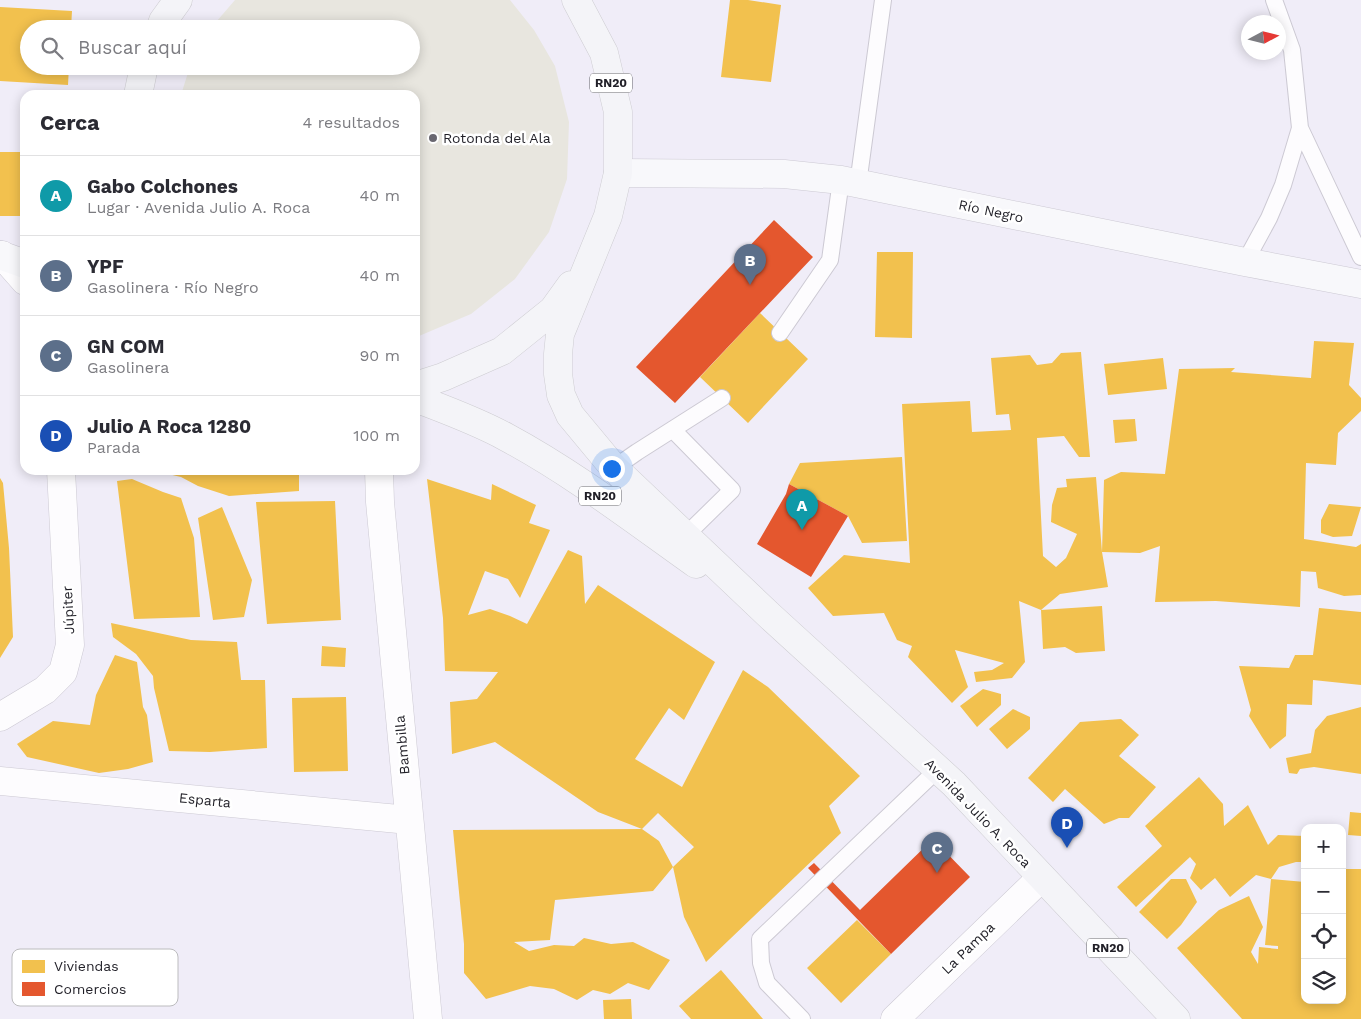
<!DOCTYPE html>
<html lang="es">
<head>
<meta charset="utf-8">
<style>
  body { margin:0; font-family:"Work Sans",sans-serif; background:#f2f2f3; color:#2b2b33 }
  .controls { position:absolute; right:15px; bottom:15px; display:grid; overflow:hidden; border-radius:10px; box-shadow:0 2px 12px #0003 }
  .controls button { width:45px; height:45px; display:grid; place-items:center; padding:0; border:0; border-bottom:1px solid #e1e1e2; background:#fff; color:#2b2b33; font:25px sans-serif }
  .compass { position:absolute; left:1241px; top:15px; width:45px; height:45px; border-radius:50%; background:#fff; box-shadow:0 2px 12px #0003; rotate:83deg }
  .you { position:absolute; left:611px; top:468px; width:18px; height:18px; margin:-12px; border:4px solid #fff; border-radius:50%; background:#1a73e8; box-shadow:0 0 0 8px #1a73e833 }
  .badge { display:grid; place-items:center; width:32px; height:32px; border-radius:50%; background:#696770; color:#fff; font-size:16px; font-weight:700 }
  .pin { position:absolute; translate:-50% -41px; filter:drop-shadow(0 1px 2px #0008) }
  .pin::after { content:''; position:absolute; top:26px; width:18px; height:15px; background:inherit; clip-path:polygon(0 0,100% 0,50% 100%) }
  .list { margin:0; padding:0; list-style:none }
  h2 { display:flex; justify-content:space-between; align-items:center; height:65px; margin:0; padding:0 20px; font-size:21px }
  h2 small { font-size:16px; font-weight:400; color:#7c7c81 }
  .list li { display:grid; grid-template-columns:32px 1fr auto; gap:15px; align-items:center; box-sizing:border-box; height:80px; padding:0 20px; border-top:1px solid #e1e1e2 }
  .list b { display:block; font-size:19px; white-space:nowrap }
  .list p { margin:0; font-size:16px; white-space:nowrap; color:#7c7c81 }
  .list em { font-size:16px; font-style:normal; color:#7c7c81 }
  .icon { flex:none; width:28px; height:28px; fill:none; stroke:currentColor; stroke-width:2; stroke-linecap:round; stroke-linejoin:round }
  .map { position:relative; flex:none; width:1361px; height:1019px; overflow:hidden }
  .search { position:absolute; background:#fff; box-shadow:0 2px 12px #0003; left:20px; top:20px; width:400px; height:55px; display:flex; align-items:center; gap:12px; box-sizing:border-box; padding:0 18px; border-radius:28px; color:#7c7c81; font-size:19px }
  .panel { position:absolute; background:#fff; box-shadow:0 2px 12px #0003; left:20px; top:90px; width:400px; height:385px; border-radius:15px }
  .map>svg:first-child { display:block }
  .green { fill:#e8e6df }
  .homes { fill:#f2c14e }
  .shops { fill:#e4572e }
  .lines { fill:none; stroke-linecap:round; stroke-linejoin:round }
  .lane-casing { stroke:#ccc9d3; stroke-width:18 }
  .street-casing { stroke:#ccc9d3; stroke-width:29 }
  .secondary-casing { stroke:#ccc9d3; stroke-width:29 }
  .primary-casing { stroke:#cdccd1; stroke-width:29 }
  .lane { stroke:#fdfcfe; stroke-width:16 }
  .street { stroke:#fdfcfe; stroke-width:28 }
  .secondary { stroke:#f8f8fb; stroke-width:28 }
  .primary { stroke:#f4f4f8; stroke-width:28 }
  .poi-dot { fill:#696770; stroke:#fff; stroke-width:2 }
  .labels { text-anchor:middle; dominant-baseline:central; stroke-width:5; stroke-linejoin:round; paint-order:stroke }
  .shield { fill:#fff; stroke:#636268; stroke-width:1 }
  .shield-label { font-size:12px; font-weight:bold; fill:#201f27 }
  .poi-label { font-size:14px; fill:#201f27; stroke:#fff; text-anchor:start }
  .street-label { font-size:14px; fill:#201f27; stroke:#fff }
  .key { fill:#fff; stroke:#bcbcbe; stroke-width:1 }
  .key-label { font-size:14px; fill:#201f27 }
</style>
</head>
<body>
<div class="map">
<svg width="1361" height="1019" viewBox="0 0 1361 1019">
  <rect width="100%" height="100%" fill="#f0edf8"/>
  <path class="green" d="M235 0H510L534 30 555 66 569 122 567 179 549 232 515 279 471 314 419 336H415V95H181L190 66H411V29H210Z"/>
  <path class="homes" d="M730 0H748L781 5 771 82 721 77Z
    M0 7 72 11 71 29H29V66H69L68 85 0 81Z
    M0 152H25V216H0Z
    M877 252H913L912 338 875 337Z
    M760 313 808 359 748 423 700 377Z
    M1314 341 1354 343 1349 385 1361 398V411L1338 433 1336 465 1306 463 1304 539 1356 547 1361 544V595L1344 596 1318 588 1316 572 1301 571 1300 607 1216 601 1155 602 1160 546 1140 553 1102 552 1108 587 1060 594 1041 610 1019 601 1025 662 1012 678 976 682 974 672 992 670 1004 663 955 650 968 687 952 703 908 657 912 646 897 640 884 613 833 616 808 588 844 555 910 563 902 404 970 401 972 432 1011 430 1009 414 996 415 991 358 1030 355 1037 365 1052 363 1061 353 1081 352 1090 457H1079L1064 436 1037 438 1043 556 1056 567 1066 558 1077 534 1051 522 1052 505 1057 488 1067 487 1066 479 1096 477 1102 552 1104 480 1121 472 1165 474 1179 369 1235 368 1231 372 1311 378Z
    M1163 358 1167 389 1108 395 1104 364Z
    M1135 419 1137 441 1115 443 1113 420Z
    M902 457 907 541 862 543 848 516 789 484 800 463Z
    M151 470H299V491L229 496 198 486 181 477Z
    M0 478 3 483 9 548 13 637 0 658Z
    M132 479 163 492 181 498 194 538 200 617 134 619 117 481Z
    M427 479 491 500 492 484 536 505 529 523 550 530 520 598 508 579 485 571 468 615 490 609 510 616 527 624 568 550 582 556 585 604 598 585 715 662 684 720 669 708 635 759 682 787 743 670 768 687 860 776 829 806 841 833 706 962 684 917 673 867 694 847 658 813 642 829 598 812 495 742 452 754 450 702 477 699 498 672 445 671 443 618Z
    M335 501 341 620 267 624 256 502Z
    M1329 504 1361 507 1352 536 1333 537 1321 533V520Z
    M222 507 252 580 244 617 213 620 198 518Z
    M1102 606 1105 651 1076 653 1065 647 1043 649 1041 610Z
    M1319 608 1361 612V685L1313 680 1312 705 1287 704 1286 736 1270 749 1262 737 1249 716 1251 710 1239 666 1289 668 1295 655H1313Z
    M111 623 191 640 237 642 241 680H265L267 748 210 752 169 751 154 688 153 676 136 654 113 637Z
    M322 646 346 648 345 667 321 666Z
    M115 655 137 662 143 707 147 715 153 762 128 769 99 773 27 757 17 744 53 721 90 725 96 695Z
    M983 689 1001 694V705L977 727 960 706Z
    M346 697 348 771 294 772 292 698Z
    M1361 707V774L1314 767 1300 769 1297 774 1289 773 1286 758 1311 753 1315 730 1327 716Z
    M1013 709 1030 717V729L1007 749 989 729Z
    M1121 719 1139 735 1119 756 1156 787 1129 818H1119L1104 824 1065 789 1053 802 1028 778 1080 722Z
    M1199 777 1223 804 1224 826 1248 805 1268 845 1278 835 1305 836V862H1296L1279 867 1271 879 1256 875 1230 897 1215 878 1201 890 1190 878 1196 864 1190 857 1136 907 1117 887 1162 846 1145 826Z
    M1350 812 1361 813V836L1348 835Z
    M642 829 659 841 673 867 653 891 555 900 550 940 514 942 529 951 554 945 574 946 584 938 611 944 633 942 670 960 649 990 628 983 610 994 593 990 577 1000 554 989 530 986 486 999 464 973V944L453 830Z
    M1342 869H1361V1019H1242L1177 948 1219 910 1249 896 1263 927 1251 952 1258 964 1259 947 1278 949V946L1265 945 1271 879 1305 882V1000H1342Z
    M1171 879H1186L1197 902 1181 925 1167 939 1139 912Z
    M857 920 891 954 841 1003 807 968Z
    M721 970 763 1019H691L679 1006Z
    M631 999 632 1019H604L603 1000Z"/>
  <path class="shops" d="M774 220 813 257 675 403 636 367Z
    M789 484 848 516 811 577 757 544 786 494Z
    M933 839 970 877 891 954 808 868 814 863 860 910Z"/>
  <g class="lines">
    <defs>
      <path id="lane" d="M1274 0 1292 50 1300 128 1361 257
        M858 184 883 0
        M1245 262 1269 218 1283 185 1300 128
        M780 333 830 260 841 180
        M673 430 732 490 686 535
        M614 468 637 452 722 398
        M802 1019 767 983 761 963 760 939 937 770"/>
      <path id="street" d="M2 255 25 281
        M379 470 380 502 428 1019
        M0 717 45 690 63 672 70 645 61 470
        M0 781 409 820
        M895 1019 1041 878"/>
      <path id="secondary" d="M618 173 784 174 841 180 1245 262 1361 284
        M0 255 25 264"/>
      <path id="primary" d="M576 0 604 53 618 112V173L608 216 560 334 558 354V374L561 395 570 415 614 468 771 617 954 784 1176 1019
        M160 29 163 21 178 0
        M138 95 144 66
        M415 386 443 377 502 351 553 310 571 285
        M415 398C446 410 477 421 506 437 573 473 634 520 696 564"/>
    </defs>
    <use href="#lane" class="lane-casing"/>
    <use href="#street" class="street-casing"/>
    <use href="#secondary" class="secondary-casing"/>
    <use href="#primary" class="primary-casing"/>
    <use href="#lane" class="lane"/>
    <use href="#street" class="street"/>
    <use href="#secondary" class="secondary"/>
    <use href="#primary" class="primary"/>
  </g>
  <circle class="poi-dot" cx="433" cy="138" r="5"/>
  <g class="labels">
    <g class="shield">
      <rect x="590" y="73.5" width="42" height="19" rx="4"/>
      <rect x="579" y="486.5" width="42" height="19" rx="4"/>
      <rect x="1087" y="938.5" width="42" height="19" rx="4"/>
    </g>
    <g class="shield-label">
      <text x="611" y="83">RN20</text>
      <text x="600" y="496">RN20</text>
      <text x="1108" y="948">RN20</text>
    </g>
    <g class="poi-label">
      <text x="443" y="138">Rotonda del Ala</text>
    </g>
    <g class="street-label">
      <text transform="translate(991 211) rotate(12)">Río Negro</text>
      <text transform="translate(68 610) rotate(-93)">Júpiter</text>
      <text transform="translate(402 745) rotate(-95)">Bambilla</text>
      <text transform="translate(205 800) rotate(6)">Esparta</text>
      <text transform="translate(978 813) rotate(46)">Avenida Julio A. Roca</text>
      <text transform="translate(968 948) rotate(-44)">La Pampa</text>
    </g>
  </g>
  <rect x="12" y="949" width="166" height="57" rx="8" class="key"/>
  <rect x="22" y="960" width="23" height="13" fill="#f2c14e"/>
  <rect x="22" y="982" width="23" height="14" fill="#e4572e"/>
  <g class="key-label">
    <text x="54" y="971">Viviendas</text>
    <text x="54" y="994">Comercios</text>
  </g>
</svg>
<div class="controls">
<button>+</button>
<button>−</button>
<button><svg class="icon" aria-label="locate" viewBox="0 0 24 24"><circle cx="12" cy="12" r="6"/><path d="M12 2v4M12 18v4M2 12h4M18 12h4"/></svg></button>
<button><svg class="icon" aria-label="layers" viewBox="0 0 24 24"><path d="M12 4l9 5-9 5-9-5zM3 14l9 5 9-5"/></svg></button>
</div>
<svg class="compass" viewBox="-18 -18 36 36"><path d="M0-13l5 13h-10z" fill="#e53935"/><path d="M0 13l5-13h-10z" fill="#7c7c81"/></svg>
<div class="you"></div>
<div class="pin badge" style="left:802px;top:530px;background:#0f9aa8">A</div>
<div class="pin badge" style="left:750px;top:285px;background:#5c6f8a">B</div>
<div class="pin badge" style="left:937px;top:873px;background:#5c6f8a">C</div>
<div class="pin badge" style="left:1067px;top:848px;background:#1a4fb4">D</div>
<div class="search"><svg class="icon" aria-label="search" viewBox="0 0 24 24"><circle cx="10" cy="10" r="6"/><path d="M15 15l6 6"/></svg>Buscar aquí</div>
<section class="panel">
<h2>Cerca<small>4 resultados</small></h2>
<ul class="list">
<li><span class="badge" style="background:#0f9aa8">A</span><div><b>Gabo Colchones</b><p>Lugar · Avenida Julio A. Roca</p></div><em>40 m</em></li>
<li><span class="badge" style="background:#5c6f8a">B</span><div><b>YPF</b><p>Gasolinera · Río Negro</p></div><em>40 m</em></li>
<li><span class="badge" style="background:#5c6f8a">C</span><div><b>GN COM</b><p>Gasolinera</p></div><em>90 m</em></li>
<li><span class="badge" style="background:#1a4fb4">D</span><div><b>Julio A Roca 1280</b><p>Parada</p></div><em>100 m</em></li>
</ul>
</section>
</div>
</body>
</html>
